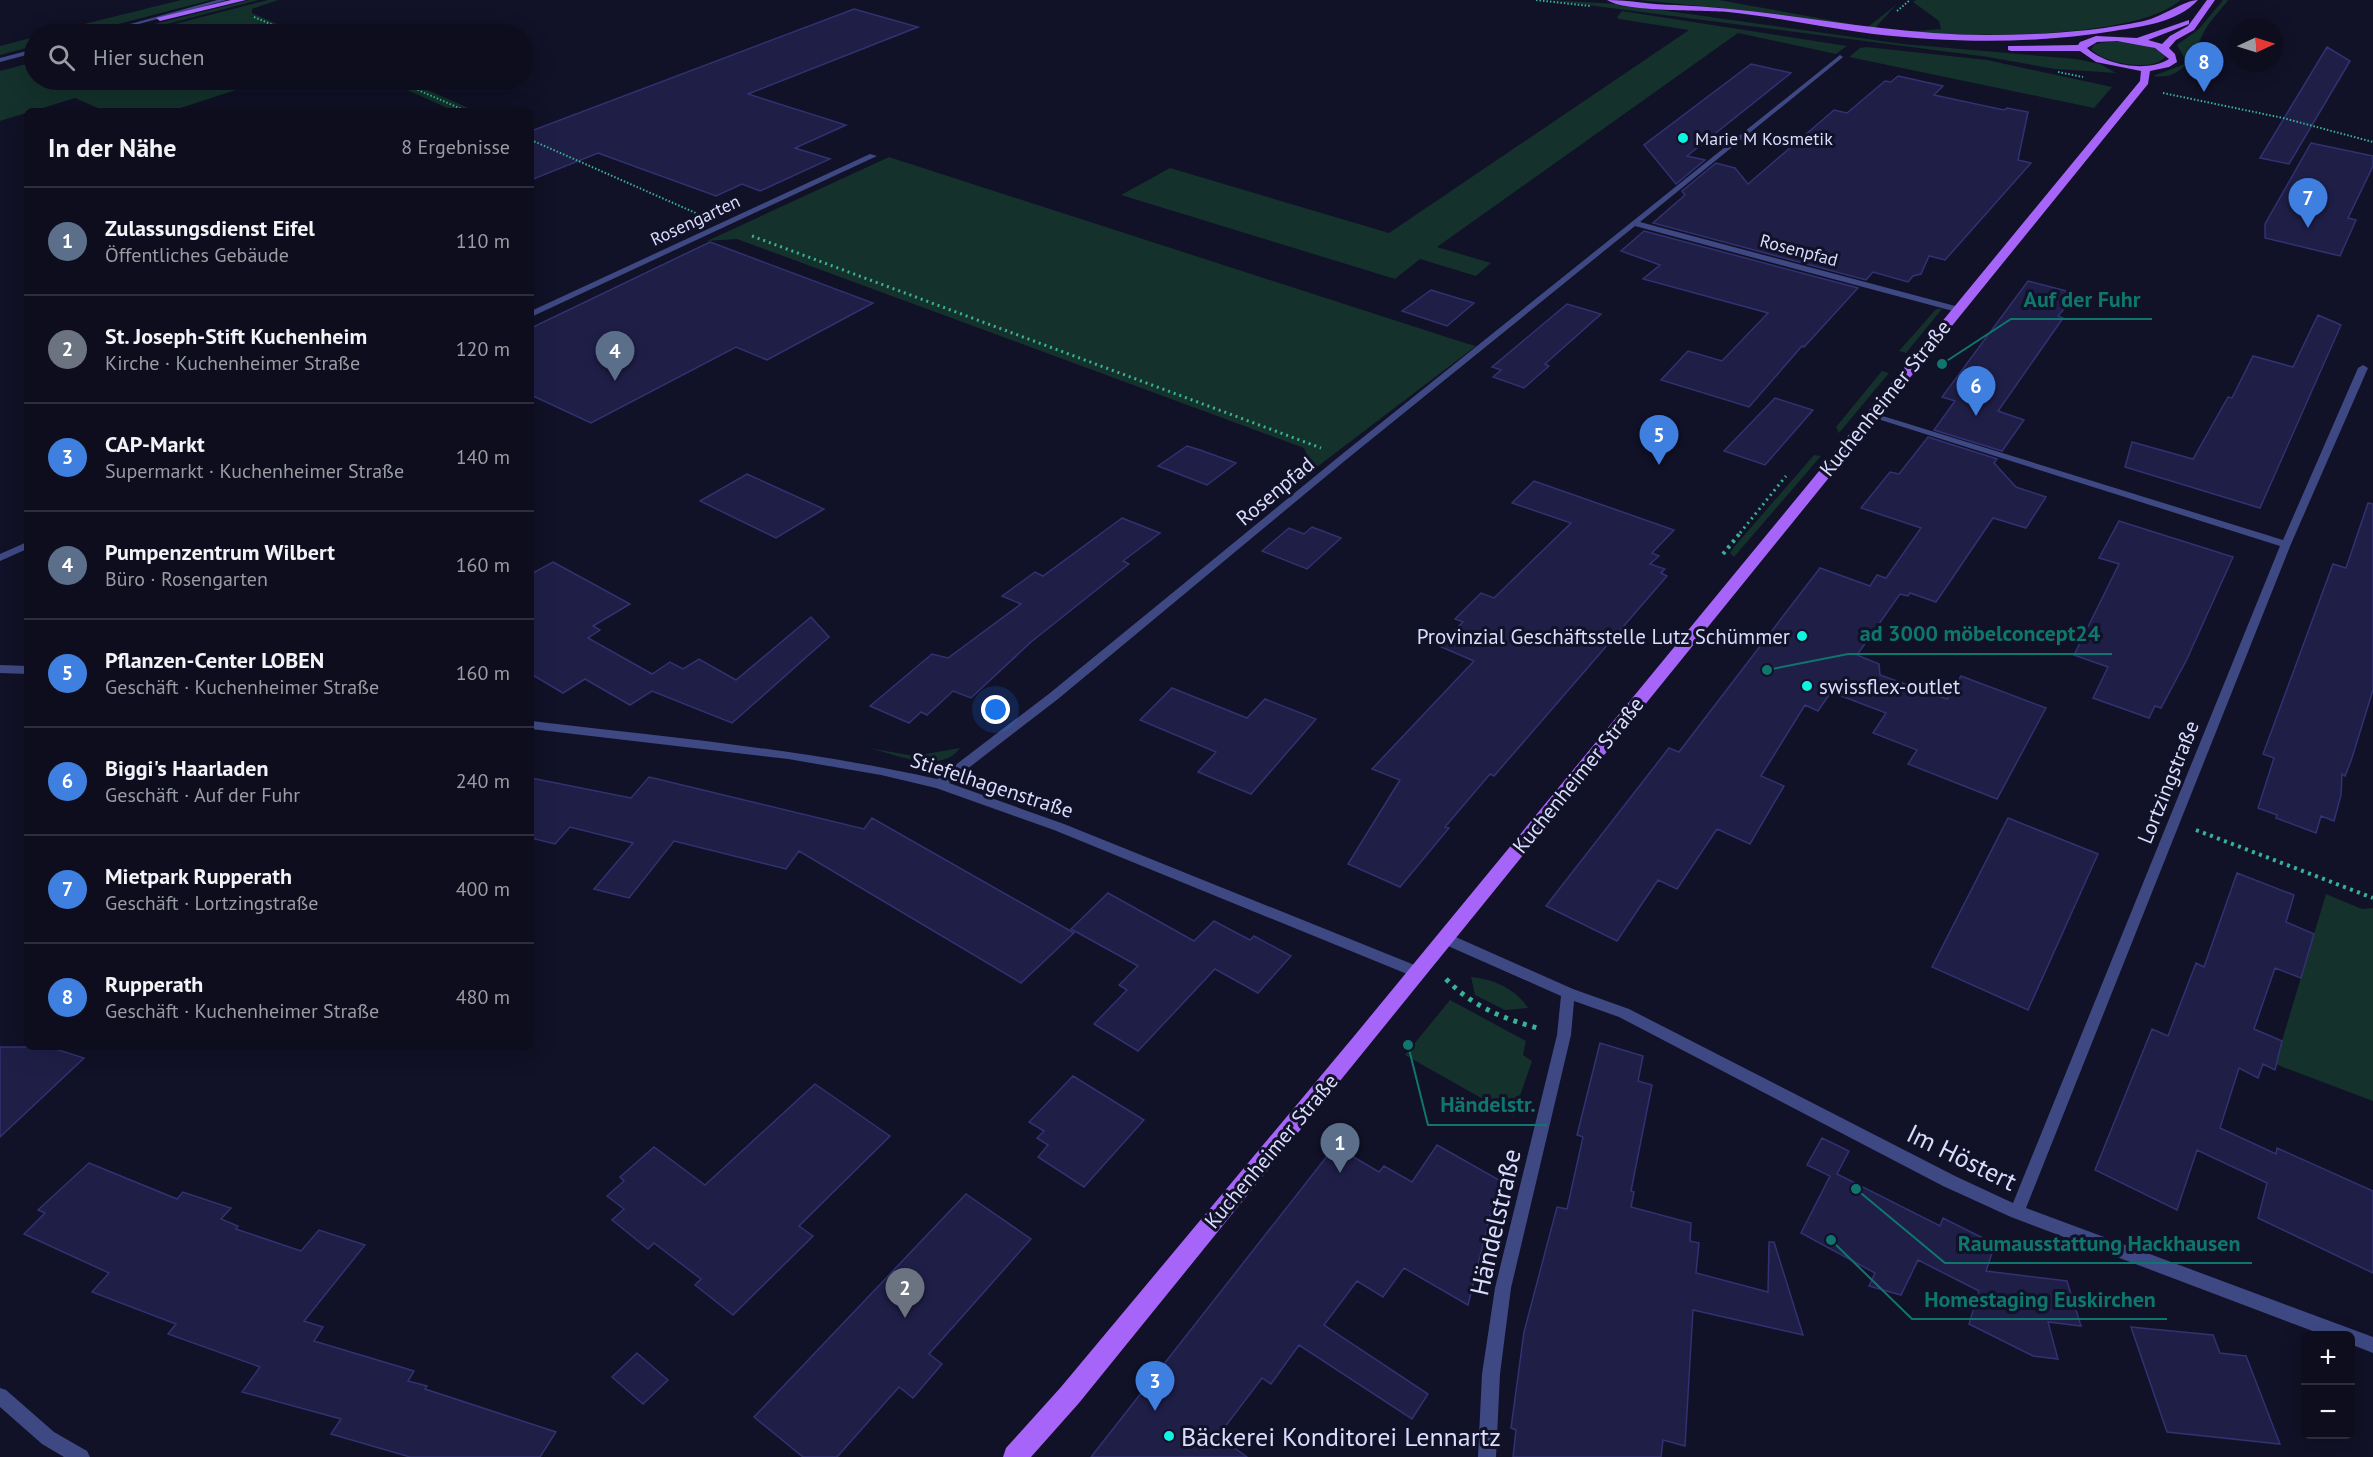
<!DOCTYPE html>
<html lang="de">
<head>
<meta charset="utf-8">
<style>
  body { margin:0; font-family:"PT Sans",sans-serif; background:#1b1b2a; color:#f1f3f6 }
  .controls { position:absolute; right:18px; bottom:18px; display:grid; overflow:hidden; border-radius:9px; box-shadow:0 6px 24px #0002 }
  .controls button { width:54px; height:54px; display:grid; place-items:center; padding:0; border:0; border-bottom:2px solid #2d2d3b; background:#0d0d1d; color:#f1f3f6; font:30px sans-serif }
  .compass { position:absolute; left:2229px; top:18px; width:54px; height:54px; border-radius:50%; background:#0d0d1d; box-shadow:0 6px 24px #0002; rotate:86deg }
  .you { position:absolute; left:996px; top:710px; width:21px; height:21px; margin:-15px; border:4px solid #fff; border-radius:50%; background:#1a73e8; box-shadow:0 0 0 9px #1a73e833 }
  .badge { display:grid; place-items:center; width:39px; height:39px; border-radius:50%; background:#7c3aed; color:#fff; font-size:20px; font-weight:700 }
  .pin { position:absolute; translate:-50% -50px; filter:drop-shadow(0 2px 3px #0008) }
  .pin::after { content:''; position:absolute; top:32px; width:21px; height:18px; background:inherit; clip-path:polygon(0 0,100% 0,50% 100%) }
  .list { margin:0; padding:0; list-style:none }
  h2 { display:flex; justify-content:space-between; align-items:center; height:78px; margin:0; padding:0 24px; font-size:26px }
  h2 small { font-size:20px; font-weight:400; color:#9a9ca4 }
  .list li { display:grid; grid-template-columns:39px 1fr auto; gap:18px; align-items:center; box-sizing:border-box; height:108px; padding:0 24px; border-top:2px solid #2d2d3b }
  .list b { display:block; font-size:22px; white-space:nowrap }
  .list p { margin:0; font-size:20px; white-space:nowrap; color:#9a9ca4 }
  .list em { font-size:20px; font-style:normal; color:#9a9ca4 }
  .icon { flex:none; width:33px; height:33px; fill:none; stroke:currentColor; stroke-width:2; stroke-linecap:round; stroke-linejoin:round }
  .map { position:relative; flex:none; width:2373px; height:1457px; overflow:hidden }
  .search { position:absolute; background:#0d0d1d; box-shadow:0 6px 24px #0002; left:24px; top:24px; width:510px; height:66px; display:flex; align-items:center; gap:15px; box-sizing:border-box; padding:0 21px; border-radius:33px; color:#9a9ca4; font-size:22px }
  .panel { position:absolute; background:#0d0d1d; box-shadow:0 6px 24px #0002; left:24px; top:108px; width:510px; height:942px; border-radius:9px }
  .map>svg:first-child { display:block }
  .green { fill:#14312b }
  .building { fill:#1f1e47; stroke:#323172; stroke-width:1.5 }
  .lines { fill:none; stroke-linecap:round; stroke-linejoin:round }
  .path-far3 { stroke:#36b495; stroke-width:2; stroke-dasharray:1.5 2; stroke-linecap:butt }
  .path-far2 { stroke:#36b495; stroke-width:3; stroke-dasharray:2 4; stroke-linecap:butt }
  .path-far1 { stroke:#36b495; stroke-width:4; stroke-dasharray:3 4.5; stroke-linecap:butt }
  .path { stroke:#36b495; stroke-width:5; stroke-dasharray:4 6; stroke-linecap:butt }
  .minor { fill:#3e4984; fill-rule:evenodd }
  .tertiary { fill:#3e4984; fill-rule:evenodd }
  .primary { fill:#a665f8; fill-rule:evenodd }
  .poi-dot { fill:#0ef4e0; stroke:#111127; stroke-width:2 }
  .labels { text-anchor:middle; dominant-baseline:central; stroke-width:6; stroke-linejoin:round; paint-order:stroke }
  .far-poi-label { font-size:18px; fill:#d9dcfd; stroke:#111127; text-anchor:start }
  .far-street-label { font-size:18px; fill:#d9dcfd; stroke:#111127 }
  .street-label { font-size:21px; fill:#d9dcfd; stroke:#111127 }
  .poi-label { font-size:21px; fill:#d9dcfd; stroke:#111127; text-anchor:end }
  .near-street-label { font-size:26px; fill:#d9dcfd; stroke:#111127 }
  .near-poi-label { font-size:26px; fill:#d9dcfd; stroke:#111127; text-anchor:start }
  .leader { fill:none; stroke:#0f766e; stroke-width:2 }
  .callout-dot { fill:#0f766e; stroke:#111127; stroke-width:2 }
  .callout-label { font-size:22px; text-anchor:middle; font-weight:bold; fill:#0f766e; stroke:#111127; stroke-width:6; stroke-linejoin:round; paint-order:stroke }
</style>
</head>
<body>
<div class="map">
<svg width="2373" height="1457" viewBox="0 0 2373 1457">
  <rect width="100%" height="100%" fill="#111127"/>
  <path class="green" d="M181 0H211L80 34H44Z
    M249 0H259L129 34H115Z
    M268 0H278L252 9V13L300 34H136Z
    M1549 0 1618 4 1903 44 2076 59 2100 64 2116 73 2055 69 1988 57Z
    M1638 0H1719L1868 27 1897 4 1875 28 1869 29 1721 8Z
    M1916 0H2181C2132 41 1968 36 1905 32L1941 29 1939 21 1913 2Z
    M2223 0H2228C2221 10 2211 20 2205 30 2193 53 2185 81 2153 76L2185 64V59L2177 45 2199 29Z
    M1622 11 1847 46 1836 54 1738 33 1437 247 1491 263 1476 276 1420 259 1395 279 1121 195 1170 168 1389 233 1689 30 1619 19 1617 17Z
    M34 37V46L0 55V46Z
    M2112 41C2128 42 2155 42 2165 57 2153 73 2102 63 2091 49L2095 44Z
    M1867 47 1987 60 2112 87 2094 108 1849 57 1860 48Z
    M34 62V80H267L171 111H105L75 98 0 121V71Z
    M385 80H405L475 111H454Z
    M889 157 1465 343 1476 346 1313 470 1304 448 737 239 707 241Z
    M1936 309H1942L1906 353 1899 351Z
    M1882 371 1889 373 1839 433 1836 427Z
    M1814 455 1821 456 1734 557 1730 553 1734 547Z
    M869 748 914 756 960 748C941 775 895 754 869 748Z
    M2326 894 2362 909 2373 908V1101L2275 1064Z
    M1471 977C1494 979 1516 989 1528 1008L1505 1010 1475 995Z
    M1450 1000 1526 1041 1523 1055 1532 1061 1513 1116 1405 1055Z"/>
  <path class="building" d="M854 9 918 27 748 94 846 125 795 148 830 159 760 191 742 184 716 196 598 153 531 180V131Z
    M2327 47 2350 61 2289 164 2260 158Z
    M1751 64 1791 73 1687 156 1705 160 1676 184 1644 145Z
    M1898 76 1943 86 1934 95 2004 110 2007 108 2028 112 2018 160 2031 163 1945 260 1929 256 1921 274 1913 276 1908 282 1873 272 1866 280 1653 223 1685 195 1682 191 1716 163 1735 168 1748 184 1834 110 1847 113 1885 81 1891 82Z
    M2311 143 2373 156V166L2348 218 2356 220 2340 256 2265 238V224Z
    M1644 231 1858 288 1804 347 1802 346 1749 407 1661 380 1688 351 1722 361 1768 313 1643 279 1660 265 1621 251Z
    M710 242 873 303 767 360 736 347 591 423 531 395V328Z
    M2028 281 2070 292 2064 300 2070 302 2058 316 2063 318 1998 411 2024 420 2002 451 1934 430 1955 401 1942 397Z
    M1431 290 1474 303 1447 326 1402 311Z
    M1567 304 1601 314 1545 364 1549 366 1524 388 1493 377 1501 370 1492 367Z
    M2318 315 2341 325 2260 508 2125 467 2132 442 2193 459 2228 397 2232 398 2253 356 2293 367Z
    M1775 398 1813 410 1765 465 1724 451Z
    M1928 437 1997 459 1994 463 2016 487 2046 497 2026 528 1993 518 1936 602 1910 593 1908 596 1900 594 1857 655 1879 664 1880 675 1947 699 1961 676 2046 708 1997 799 1908 764 1917 750 1873 733 1886 713 1831 692 1818 711 1805 705 1761 776 1784 786 1750 844 1717 829 1677 889 1658 880 1617 941 1546 906 1669 748 1679 752 1820 568 1870 586 1877 575 1886 578 1921 528 1861 508 1890 472 1899 474Z
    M1187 446 1200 450 1236 463 1207 485 1158 466Z
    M747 474 824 509 776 538 700 501Z
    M1534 481 1674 530 1652 553 1659 556 1650 564 1665 569 1661 573 1667 576 1494 776 1490 774 1445 827 1449 828 1400 887 1348 864 1400 780 1372 769 1474 661 1439 646 1463 622 1455 619 1481 593 1494 598 1571 523 1512 503Z
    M2368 503 2373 504V690L2351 761 2345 776 2342 774 2341 795 2334 821 2321 816 2316 833 2276 818 2277 815 2258 808 2274 758 2263 754 2333 564 2346 568Z
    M1122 518 1160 533 1123 561 1129 564 1031 642 971 698 953 691 927 715 921 712 909 723 870 706 932 654 948 658 1021 604 1002 596 1035 572 1043 576Z
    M2119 521 2233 557 2187 659 2161 708 2155 706 2149 718 2093 698 2108 667 2074 655 2119 564 2099 558Z
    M1312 527 1341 538 1307 569 1262 551 1289 528 1304 534Z
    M553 562 630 604 593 626 600 630 588 638 652 674 670 662 683 669 699 659 736 680 811 617 829 637 732 723 652 691 630 705 585 679 563 693 531 674V574Z
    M1172 688 1247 718 1265 699 1316 719 1251 794 1198 772 1216 752 1140 720Z
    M649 777 864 829 872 818 1074 933 1021 983 799 851 786 869 674 841 629 898 594 889 633 843 570 827 555 844 531 838V778L631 798Z
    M2008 818 2098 854 2028 1010 1932 967Z
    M2237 873 2294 895 2286 922 2314 934 2301 978 2275 968 2254 1029 2282 1041 2275 1070 2263 1064 2258 1078 2239 1068 2220 1128 2276 1154 2277 1148 2373 1191V1273L2258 1218 2267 1183 2197 1150 2177 1210 2095 1170 2152 1029 2168 1036 2196 963 2204 967Z
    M1108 893 1194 941 1214 921 1250 940 1254 936 1291 956 1258 993 1215 969 1138 1051 1094 1024 1127 990 1119 985 1138 966 1071 929Z
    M1600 1043 1643 1056 1638 1081 1652 1085 1631 1191 1634 1192 1631 1207 1691 1223 1690 1241 1699 1243 1696 1273 1768 1292 1769 1242H1774L1803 1335 1693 1310 1685 1446 1663 1440 1661 1457H1513L1516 1430 1511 1428 1524 1332 1557 1207 1567 1209 1583 1137 1577 1135Z
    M0 1047H49L84 1058 0 1137Z
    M1073 1076 1144 1120 1084 1187 1038 1157 1048 1145 1037 1138 1044 1131 1029 1122Z
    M815 1084 890 1136 799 1226 813 1236 733 1315 695 1285 701 1279 654 1243 648 1249 612 1220 624 1209 607 1196 624 1181 620 1177 654 1147 705 1185Z
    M1822 1138 1849 1151 1837 1174 1940 1226 1943 1218 1995 1244 1986 1271 2067 1281 2081 1326 2048 1322 2058 1359 2033 1356 1969 1324 1979 1291 1918 1260 1901 1295 1869 1286 1875 1273 1801 1233 1830 1176 1807 1165Z
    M1437 1145 1499 1180 1468 1305 1404 1268 1383 1297 1357 1281 1324 1325 1428 1394 1412 1419 1299 1345 1271 1384 1262 1378 1218 1436 1247 1457H1091L1335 1146 1379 1172 1384 1166 1412 1182Z
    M89 1163 177 1199 183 1192 231 1208 221 1219 238 1226 236 1229 301 1251 319 1230 365 1245 304 1321 323 1327 314 1341 414 1371 408 1381 427 1386 425 1389 556 1432 540 1457H410L331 1434 341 1419 242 1392 260 1367 168 1334 176 1324 92 1292 109 1273 24 1234 45 1213 38 1210Z
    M966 1194 1031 1239 929 1354 942 1364 913 1398 899 1387 837 1457H803L754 1417Z
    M2131 1327 2213 1335 2220 1353 2246 1356 2280 1444 2167 1432Z
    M637 1353 668 1380 643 1404 612 1377Z"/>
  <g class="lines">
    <path class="path-far3" d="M1536 0 1590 6
      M1897 11 1910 0
      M254 17 294 34
      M2058 72 2083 77
      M395 80 466 111
      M2163 93 2283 118 2373 142
      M531 140 698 214"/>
    <path class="path-far2" d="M752 236 1321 448
      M1740 533 1786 476"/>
    <path class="path-far1" d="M1723 554 1741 532
      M2196 830 2373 898"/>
    <path class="path" d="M1446 979C1473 1007 1504 1019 1541 1029"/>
    <path class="minor" d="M1840 55 1843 57 1842 58 1640 222 1959 307V311H1953L1635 226 1347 459 1058 699 949 783 1064 824 1422 968 1424 972 1422 976 1417 977 1412 976 1054 830 936 788 881 775 788 759 531 729V721C667 737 803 749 937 779L1050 693 1341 455Z
      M870 154 877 156 531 317V311Z
      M2363 365 2368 368 2291 544 2026 1208 2373 1337V1353L2350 1344V1336H2326L2011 1217 1943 1186 1619 1017 1574 1001 1571 1035 1511 1288 1500 1374 1496 1457H1478L1482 1374 1495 1288 1557 1035 1561 996 1439 942 1437 938 1439 934 1444 933 1449 934 1573 989 1629 1009 1955 1176 2013 1203 2280 546 1865 415 1870 412 1873 413 2283 540 2358 368Z
      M27 542V549L0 561V554Z
      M0 665 27 666V674L0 673Z
      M0 1388 6 1390 54 1432 87 1451 90 1457H64L42 1444 0 1407Z"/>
    <path class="tertiary" d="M217 0H227L102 34H94Z
      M34 49V53L0 62V58Z"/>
    <path class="primary" d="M231 0H246L160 21 156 18Z
      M1607 0C1630 0 1652 5 1675 5 1779 9 1881 35 1986 35 2038 35 2093 32 2144 21 2162 17 2185 0 2198 0 2177 23 2143 26 2114 31 2035 44 1952 43 1873 34 1824 28 1777 17 1728 12 1703 10 1625 12 1607 0Z
      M2207 0H2215L2194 30 2176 40 2169 48 2175 54 2177 62 2169 67 2150 71 2148 84 1079 1403 1031 1457H1003L1006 1448 1061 1387 1355 1035 2140 81 2141 71 2096 62 2080 51H2011L2008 50V46L2078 45 2080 42 2096 36 2137 38 2189 20V24L2148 40 2162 44 2170 36 2188 26ZM2117 41 2155 48 2169 59C2147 73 2105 65 2087 48L2097 42Z"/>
  </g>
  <g class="poi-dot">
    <circle cx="1683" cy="138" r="6"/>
    <circle cx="1802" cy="636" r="6"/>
    <circle cx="1807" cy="686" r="6"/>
    <circle cx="1169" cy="1436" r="6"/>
  </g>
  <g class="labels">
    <g class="far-poi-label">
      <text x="1695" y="138">Marie M Kosmetik</text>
    </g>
    <g class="far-street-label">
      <text transform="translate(695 220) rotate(-25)">Rosengarten</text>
      <text transform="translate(1799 250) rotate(15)">Rosenpfad</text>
    </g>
    <g class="street-label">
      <text transform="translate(1885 398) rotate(-51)">Kuchenheimer Straße</text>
      <text transform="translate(1275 491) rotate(-40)">Rosenpfad</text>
      <text transform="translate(1578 775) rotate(-51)">Kuchenheimer Straße</text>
      <text transform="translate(2168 782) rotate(-68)">Lortzingstraße</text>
      <text transform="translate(992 785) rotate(18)">Stiefelhagenstraße</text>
      <text transform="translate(1271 1151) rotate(-50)">Kuchenheimer Straße</text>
    </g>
    <g class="poi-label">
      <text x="1790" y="636">Provinzial Geschäftsstelle Lutz Schümmer</text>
      <text x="1819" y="686" text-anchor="start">swissflex-outlet</text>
    </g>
    <g class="near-street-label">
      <text transform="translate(1962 1157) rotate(26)">Im Höstert</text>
      <text transform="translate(1495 1222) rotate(-77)">Händelstraße</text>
    </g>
    <g class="near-poi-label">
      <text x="1181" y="1436">Bäckerei Konditorei Lennartz</text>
    </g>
  </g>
  <path class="leader" d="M1942 364L2011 319H2152M1767 670L1848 654H2112M1408 1045L1428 1125H1547M1856 1189L1945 1263H2252M1831 1240L1912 1319H2167"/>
  <g class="callout-dot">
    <circle cx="1942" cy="364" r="6"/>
    <circle cx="1767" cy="670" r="6"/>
    <circle cx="1408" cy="1045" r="6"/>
    <circle cx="1856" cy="1189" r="6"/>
    <circle cx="1831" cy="1240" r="6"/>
  </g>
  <g class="callout-label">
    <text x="2082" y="307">Auf der Fuhr</text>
    <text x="1980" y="641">ad 3000 möbelconcept24</text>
    <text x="1488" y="1112">Händelstr.</text>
    <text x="2099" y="1251">Raumausstattung Hackhausen</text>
    <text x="2040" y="1307">Homestaging Euskirchen</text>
  </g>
</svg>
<div class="controls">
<button>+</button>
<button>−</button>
</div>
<svg class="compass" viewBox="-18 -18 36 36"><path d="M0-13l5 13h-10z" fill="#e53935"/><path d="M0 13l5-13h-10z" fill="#9a9ca4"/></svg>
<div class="you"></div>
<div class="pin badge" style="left:1340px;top:1173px;background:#5c6f8a">1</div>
<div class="pin badge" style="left:905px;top:1318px;background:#6b7280">2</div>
<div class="pin badge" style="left:1155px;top:1411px;background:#3f7fe0">3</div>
<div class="pin badge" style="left:615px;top:381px;background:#5c6f8a">4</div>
<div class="pin badge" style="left:1659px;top:465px;background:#3f7fe0">5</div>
<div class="pin badge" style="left:1976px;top:416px;background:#3f7fe0">6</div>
<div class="pin badge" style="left:2308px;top:228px;background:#3f7fe0">7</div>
<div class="pin badge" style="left:2204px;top:92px;background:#3f7fe0">8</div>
<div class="search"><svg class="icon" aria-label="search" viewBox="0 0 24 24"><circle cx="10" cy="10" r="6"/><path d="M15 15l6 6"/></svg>Hier suchen</div>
<section class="panel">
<h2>In der Nähe<small>8 Ergebnisse</small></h2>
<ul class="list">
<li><span class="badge" style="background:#5c6f8a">1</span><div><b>Zulassungsdienst Eifel</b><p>Öffentliches Gebäude</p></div><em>110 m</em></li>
<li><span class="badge" style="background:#6b7280">2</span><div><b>St. Joseph-Stift Kuchenheim</b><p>Kirche · Kuchenheimer Straße</p></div><em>120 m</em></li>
<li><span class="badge" style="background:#3f7fe0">3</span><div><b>CAP-Markt</b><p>Supermarkt · Kuchenheimer Straße</p></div><em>140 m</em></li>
<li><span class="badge" style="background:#5c6f8a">4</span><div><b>Pumpenzentrum Wilbert</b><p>Büro · Rosengarten</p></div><em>160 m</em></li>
<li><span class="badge" style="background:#3f7fe0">5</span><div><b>Pflanzen-Center LOBEN</b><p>Geschäft · Kuchenheimer Straße</p></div><em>160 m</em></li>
<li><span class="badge" style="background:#3f7fe0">6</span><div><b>Biggi's Haarladen</b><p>Geschäft · Auf der Fuhr</p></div><em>240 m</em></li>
<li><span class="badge" style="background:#3f7fe0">7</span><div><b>Mietpark Rupperath</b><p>Geschäft · Lortzingstraße</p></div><em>400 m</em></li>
<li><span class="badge" style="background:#3f7fe0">8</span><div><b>Rupperath</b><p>Geschäft · Kuchenheimer Straße</p></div><em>480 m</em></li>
</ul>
</section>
</div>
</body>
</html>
